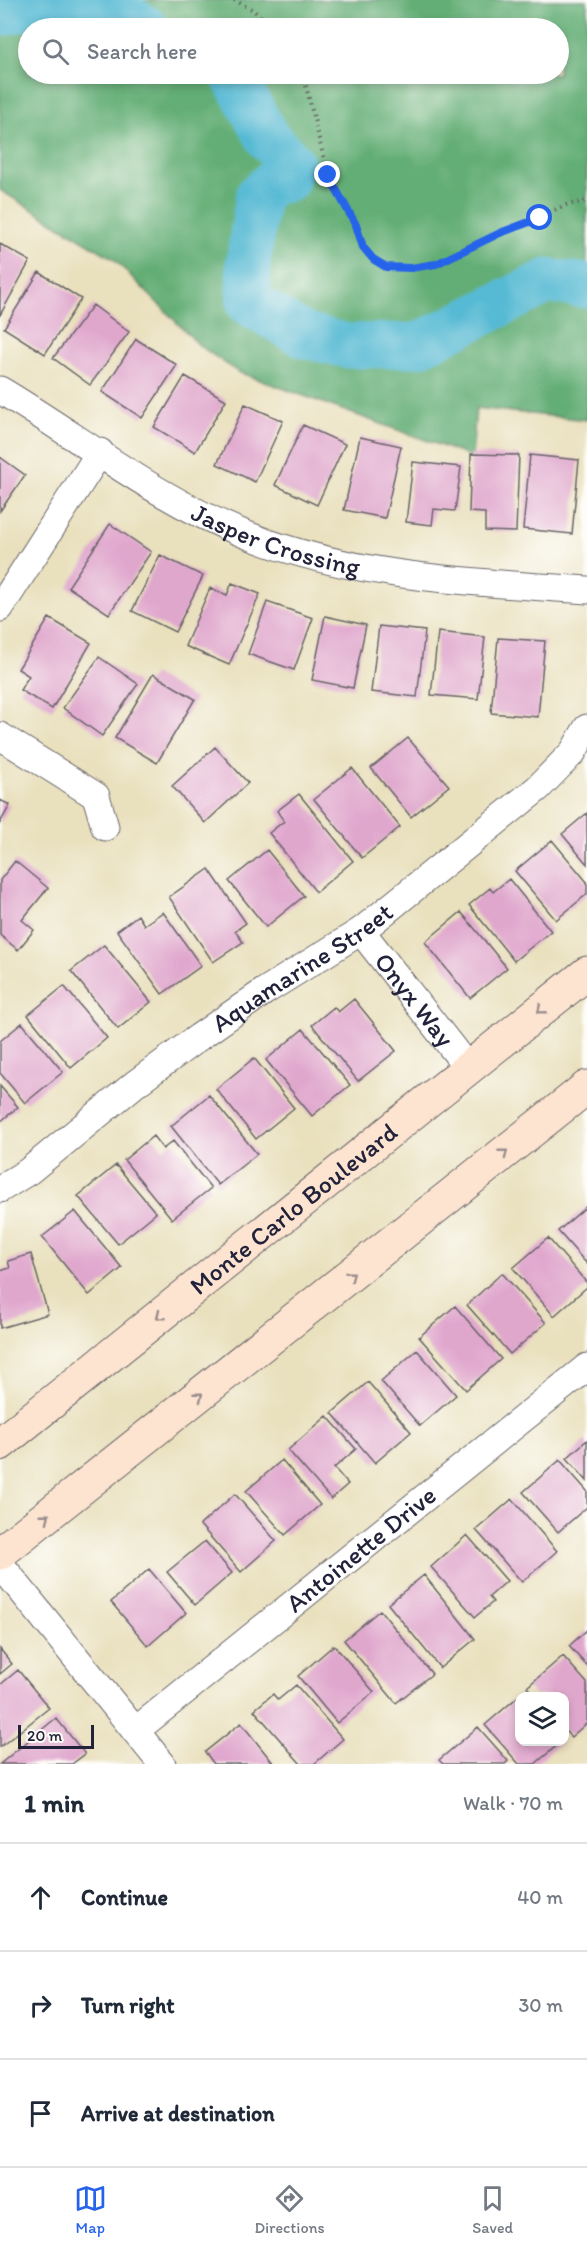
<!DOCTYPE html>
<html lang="en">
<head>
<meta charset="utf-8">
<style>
  body { margin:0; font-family:Itim,sans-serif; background:#f2f2f3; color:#1f2937 }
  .controls { position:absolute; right:18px; bottom:18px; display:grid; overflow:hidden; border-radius:12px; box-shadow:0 3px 9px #0003 }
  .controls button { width:54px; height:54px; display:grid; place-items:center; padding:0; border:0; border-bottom:2px solid #e0e1e3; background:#fff; color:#1f2937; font:30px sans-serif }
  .scale { position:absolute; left:18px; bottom:15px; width:76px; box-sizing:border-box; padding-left:6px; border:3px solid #22223b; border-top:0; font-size:16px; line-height:21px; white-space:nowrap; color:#22223b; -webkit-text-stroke:4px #fdfcf7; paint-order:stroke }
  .stop { position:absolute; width:18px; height:18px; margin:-14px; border:4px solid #2563eb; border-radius:50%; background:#fff }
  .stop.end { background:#2563eb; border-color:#fff; box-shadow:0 2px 6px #0008 }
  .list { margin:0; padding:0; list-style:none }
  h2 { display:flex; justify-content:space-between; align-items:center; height:78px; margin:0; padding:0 24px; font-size:26px }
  h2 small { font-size:20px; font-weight:400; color:#747a83 }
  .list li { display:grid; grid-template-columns:39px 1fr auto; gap:18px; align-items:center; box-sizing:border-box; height:108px; padding:0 24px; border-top:2px solid #e0e1e3 }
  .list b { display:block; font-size:22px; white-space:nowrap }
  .list em { font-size:20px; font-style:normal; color:#747a83 }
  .icon { flex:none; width:33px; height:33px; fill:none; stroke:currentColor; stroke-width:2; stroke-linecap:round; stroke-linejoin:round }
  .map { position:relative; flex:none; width:587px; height:1764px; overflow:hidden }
  .search { position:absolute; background:#fff; box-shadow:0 3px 9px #0003; left:18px; right:18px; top:18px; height:66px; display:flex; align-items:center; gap:15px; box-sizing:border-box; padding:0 21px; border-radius:33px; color:#747a83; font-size:22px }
  .sheet { height:402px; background:#fff }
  nav { display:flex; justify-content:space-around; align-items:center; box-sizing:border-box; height:84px; border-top:2px solid #e0e1e3; background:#fff; font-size:16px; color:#747a83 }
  nav a { display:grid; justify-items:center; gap:3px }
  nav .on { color:#2563eb }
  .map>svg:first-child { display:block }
  .forest { fill:#64ae76; stroke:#436858; stroke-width:1.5; fill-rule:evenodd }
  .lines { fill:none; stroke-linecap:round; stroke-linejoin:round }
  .river { stroke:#56bad4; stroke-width:45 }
  .building { fill:#e0a7cd }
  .street-casing { stroke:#686468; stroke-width:29 }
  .secondary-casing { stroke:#686468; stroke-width:35 }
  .path { stroke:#686468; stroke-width:4; stroke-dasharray:1.5 4.5; stroke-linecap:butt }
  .street { stroke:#fff; stroke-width:27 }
  .secondary { stroke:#fde4d0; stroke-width:33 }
  .oneway { stroke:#9a8d8d }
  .route { stroke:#2563eb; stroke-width:8 }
  .labels { text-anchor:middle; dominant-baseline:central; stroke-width:4.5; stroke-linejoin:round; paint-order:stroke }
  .street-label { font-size:26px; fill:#22223b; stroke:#fdfcf7 }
</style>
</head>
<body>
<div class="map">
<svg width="587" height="1764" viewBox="0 0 587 1764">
  <rect width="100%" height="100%" fill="#fdfcf7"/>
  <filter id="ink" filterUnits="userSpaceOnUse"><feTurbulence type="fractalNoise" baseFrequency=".0167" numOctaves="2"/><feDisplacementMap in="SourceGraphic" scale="12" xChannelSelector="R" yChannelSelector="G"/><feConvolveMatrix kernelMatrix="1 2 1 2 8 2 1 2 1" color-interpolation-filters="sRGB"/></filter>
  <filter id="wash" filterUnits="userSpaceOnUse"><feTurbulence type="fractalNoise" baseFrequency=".008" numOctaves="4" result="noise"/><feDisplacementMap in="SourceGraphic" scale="24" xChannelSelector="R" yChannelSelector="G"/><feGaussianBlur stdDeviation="1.35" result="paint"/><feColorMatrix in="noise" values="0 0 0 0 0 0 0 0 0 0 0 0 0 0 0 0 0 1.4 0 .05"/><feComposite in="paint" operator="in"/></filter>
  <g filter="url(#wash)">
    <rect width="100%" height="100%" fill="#e9e0bd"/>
    <path class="forest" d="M0 0H587V420L476 408 472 457 238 372 200 346 114 259 0 190ZM28 28H558V74H28Z"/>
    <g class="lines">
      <path class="river" d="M0 14 59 1 111 6 146 28
        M232 74 269 140 292 163 287 180 274 181 258 195 248 264 249 303 305 336 348 346 418 345 548 281 587 286"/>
    </g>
    <g id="blocks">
      <path class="building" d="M0 244 30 261 0 315Z
        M39 272 81 299 45 354 4 328Z
        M93 305 129 332 90 385 53 358Z
        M136 339 177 365 142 418 102 392Z
        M185 376 226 400 195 452 154 427Z
        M245 404 283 421 255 482 217 464Z
        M303 425 345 444 317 505 275 485Z
        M360 437 401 446 385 518 344 510Z
        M471 454 519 455 516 532 485 531V513L469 512Z
        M530 455 579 460 572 534 523 529Z
        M0 457 25 475 0 511Z
        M413 462 461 467 455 511 434 509 432 525 406 522Z
        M110 524 151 552 109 614 68 587Z
        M160 555 203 576 175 632 132 611Z
        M232 583 260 594 229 665 185 646 210 588 227 595Z
        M267 602 313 618 294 670 248 654Z
        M325 616 366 625 353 688 312 680Z
        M49 618 91 643 52 709 20 690 29 676 18 669Z
        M379 626 425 631 417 697 371 692Z
        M438 632 485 637 478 699 431 695Z
        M498 638 545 641 538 717 491 713Z
        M99 657 138 684 102 736 63 708Z
        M153 674 195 699 157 763 115 738Z
        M408 738 449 786 411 817 371 768Z
        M215 747 248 783 205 823 172 786Z
        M352 768 400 827 362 858 314 799Z
        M299 794 353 861 316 892 269 833 284 821 277 811Z
        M0 800 10 805 0 823Z
        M587 813V864L562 834Z
        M552 840 587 882V894L556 920 515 871Z
        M267 850 304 896 266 927 229 881Z
        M15 861 48 888 22 920 34 930 18 950 0 935V880Z
        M209 869 246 923 235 931 243 942 213 962 169 897Z
        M509 879 551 931 514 961 469 905 490 888 493 892Z
        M163 912 201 966 162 994 117 931 138 915 144 925Z
        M461 912 507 968 470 998 425 942Z
        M104 945 151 1002 118 1029 71 971Z
        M64 986 107 1038 71 1068 28 1015Z
        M354 999 396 1051 358 1081 312 1025 334 1007 338 1012Z
        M22 1023 63 1072 25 1103 0 1073V1041Z
        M303 1029 350 1085 312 1116 266 1060Z
        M254 1058 294 1108 256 1139 216 1089Z
        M0 1086 18 1107 0 1122Z
        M209 1095 257 1154 218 1185 171 1126Z
        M153 1136 163 1149 173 1141 211 1188 172 1219 124 1160Z
        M116 1165 156 1213 118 1244 78 1196Z
        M587 1206V1264L558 1231Z
        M75 1211 122 1268 89 1295 42 1237Z
        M548 1238 587 1283V1287L554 1316 513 1268Z
        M31 1254 48 1314 0 1328V1271L10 1268 8 1261Z
        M502 1273 546 1323 510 1354 467 1305Z
        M455 1306 501 1359 466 1390 419 1337Z
        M417 1350 456 1395 420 1426 381 1381Z
        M368 1382 411 1432 375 1463 332 1413Z
        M327 1416 356 1449 334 1468 348 1484 331 1499 288 1450Z
        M587 1440V1481L567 1458Z
        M282 1460 320 1505 285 1535 246 1491Z
        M560 1460 587 1491V1507L558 1532 523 1492Z
        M235 1494 276 1541 241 1572 200 1525Z
        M512 1499 557 1551 522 1582 476 1530Z
        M467 1535 507 1581 489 1597 493 1602 475 1617 431 1567Z
        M205 1541 232 1573 195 1605 167 1572Z
        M149 1569 186 1613 148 1646 111 1602Z
        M424 1575 475 1639 440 1668 388 1604Z
        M380 1610 432 1674 396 1703 344 1640Z
        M587 1630V1666L569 1646Z
        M334 1645 374 1692 337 1723 298 1676Z
        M0 1649 12 1664 0 1674Z
        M563 1656 587 1683V1723L571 1737 564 1730V1696H535L527 1687Z
        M18 1670 49 1708 0 1747V1685Z
        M296 1685 343 1739 314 1764H301L254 1710 273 1694 278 1700Z
        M520 1695V1742H561L535 1764H519L485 1725Z
        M56 1718 85 1754 72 1764H0Z
        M241 1723 274 1764H214L205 1752Z
        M478 1727 508 1761 505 1764H443L439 1760Z"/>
    </g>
  </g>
  <g filter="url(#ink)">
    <use href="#blocks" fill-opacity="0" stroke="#686468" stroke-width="1.5"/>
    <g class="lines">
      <defs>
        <g id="street">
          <path id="s1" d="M0 390C82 439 158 500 247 535 354 578 473 582 587 590"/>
          <path d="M0 608 100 452"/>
          <path d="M0 736 96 796 105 827"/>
          <path id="s2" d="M361 931 468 1068"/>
          <path id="s3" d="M0 1189 29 1171 135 1084 199 1037 265 991 361 931 538 788 573 752 587 728"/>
          <path d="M0 1564 162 1764"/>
          <path id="s4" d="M135 1731 587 1367"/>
        </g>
        <g id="secondary">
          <path id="s5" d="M0 1444 587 973"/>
          <path d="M0 1553 587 1087"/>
        </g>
      </defs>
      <use href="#street" class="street-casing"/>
      <use href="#secondary" class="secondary-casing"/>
      <path class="path" d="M234 0 253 10 274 28
        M303 74 328 175 355 225 363 247 373 259 386 267 411 268 436 264 469 247 566 205 587 201"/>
      <use href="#street" class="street"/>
      <use href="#secondary" class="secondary"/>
    </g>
    <defs><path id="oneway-chevron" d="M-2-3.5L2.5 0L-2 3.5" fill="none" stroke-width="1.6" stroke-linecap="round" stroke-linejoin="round" transform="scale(1.5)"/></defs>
    <g class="oneway">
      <use href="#oneway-chevron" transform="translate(541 1010) rotate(141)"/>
      <use href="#oneway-chevron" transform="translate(504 1153) rotate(-38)"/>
      <use href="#oneway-chevron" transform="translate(351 1275) rotate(-38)"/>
      <use href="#oneway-chevron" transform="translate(160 1316) rotate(141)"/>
      <use href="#oneway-chevron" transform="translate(199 1396) rotate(-38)"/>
      <use href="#oneway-chevron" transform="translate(46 1517) rotate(-38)"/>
    </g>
  </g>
  <g class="lines" filter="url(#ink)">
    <path class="route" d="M328 175 356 225 363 247 373 259 386 267 411 268 436 264 500 233 540 218"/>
  </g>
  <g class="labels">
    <g class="street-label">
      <text stroke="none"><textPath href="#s1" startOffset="316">Jasper Crossing</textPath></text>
      <text stroke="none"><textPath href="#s3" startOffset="375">Aquamarine Street</textPath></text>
      <text stroke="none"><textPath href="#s2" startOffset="87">Onyx Way</textPath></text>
      <text stroke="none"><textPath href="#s5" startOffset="376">Monte Carlo Boulevard</textPath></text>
      <text stroke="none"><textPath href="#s4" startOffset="290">Antoinette Drive</textPath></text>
    </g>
  </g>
</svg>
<div class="controls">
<button><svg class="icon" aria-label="layers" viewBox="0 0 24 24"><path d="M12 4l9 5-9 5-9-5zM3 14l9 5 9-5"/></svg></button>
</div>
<div class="scale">20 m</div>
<div class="stop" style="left:540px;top:218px"></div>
<div class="stop end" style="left:328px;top:175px"></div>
<div class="search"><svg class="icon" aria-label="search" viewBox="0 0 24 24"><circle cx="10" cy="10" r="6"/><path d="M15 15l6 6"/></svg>Search here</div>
</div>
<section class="sheet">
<h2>1 min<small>Walk · 70 m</small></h2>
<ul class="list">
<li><svg class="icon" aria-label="ahead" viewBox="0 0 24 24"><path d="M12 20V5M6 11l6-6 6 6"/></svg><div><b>Continue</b></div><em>40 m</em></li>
<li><svg class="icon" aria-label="right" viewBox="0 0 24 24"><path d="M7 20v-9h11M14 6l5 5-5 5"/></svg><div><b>Turn right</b></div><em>30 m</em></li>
<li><svg class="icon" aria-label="arrive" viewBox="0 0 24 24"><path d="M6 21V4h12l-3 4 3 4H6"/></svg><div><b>Arrive at destination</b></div></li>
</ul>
</section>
<nav>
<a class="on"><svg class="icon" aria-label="map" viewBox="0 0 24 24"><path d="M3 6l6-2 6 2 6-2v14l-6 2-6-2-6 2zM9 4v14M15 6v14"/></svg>Map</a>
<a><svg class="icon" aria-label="directions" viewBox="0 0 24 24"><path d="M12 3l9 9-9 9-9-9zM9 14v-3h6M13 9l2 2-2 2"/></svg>Directions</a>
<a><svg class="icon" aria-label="saved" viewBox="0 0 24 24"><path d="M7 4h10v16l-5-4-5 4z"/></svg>Saved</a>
</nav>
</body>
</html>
